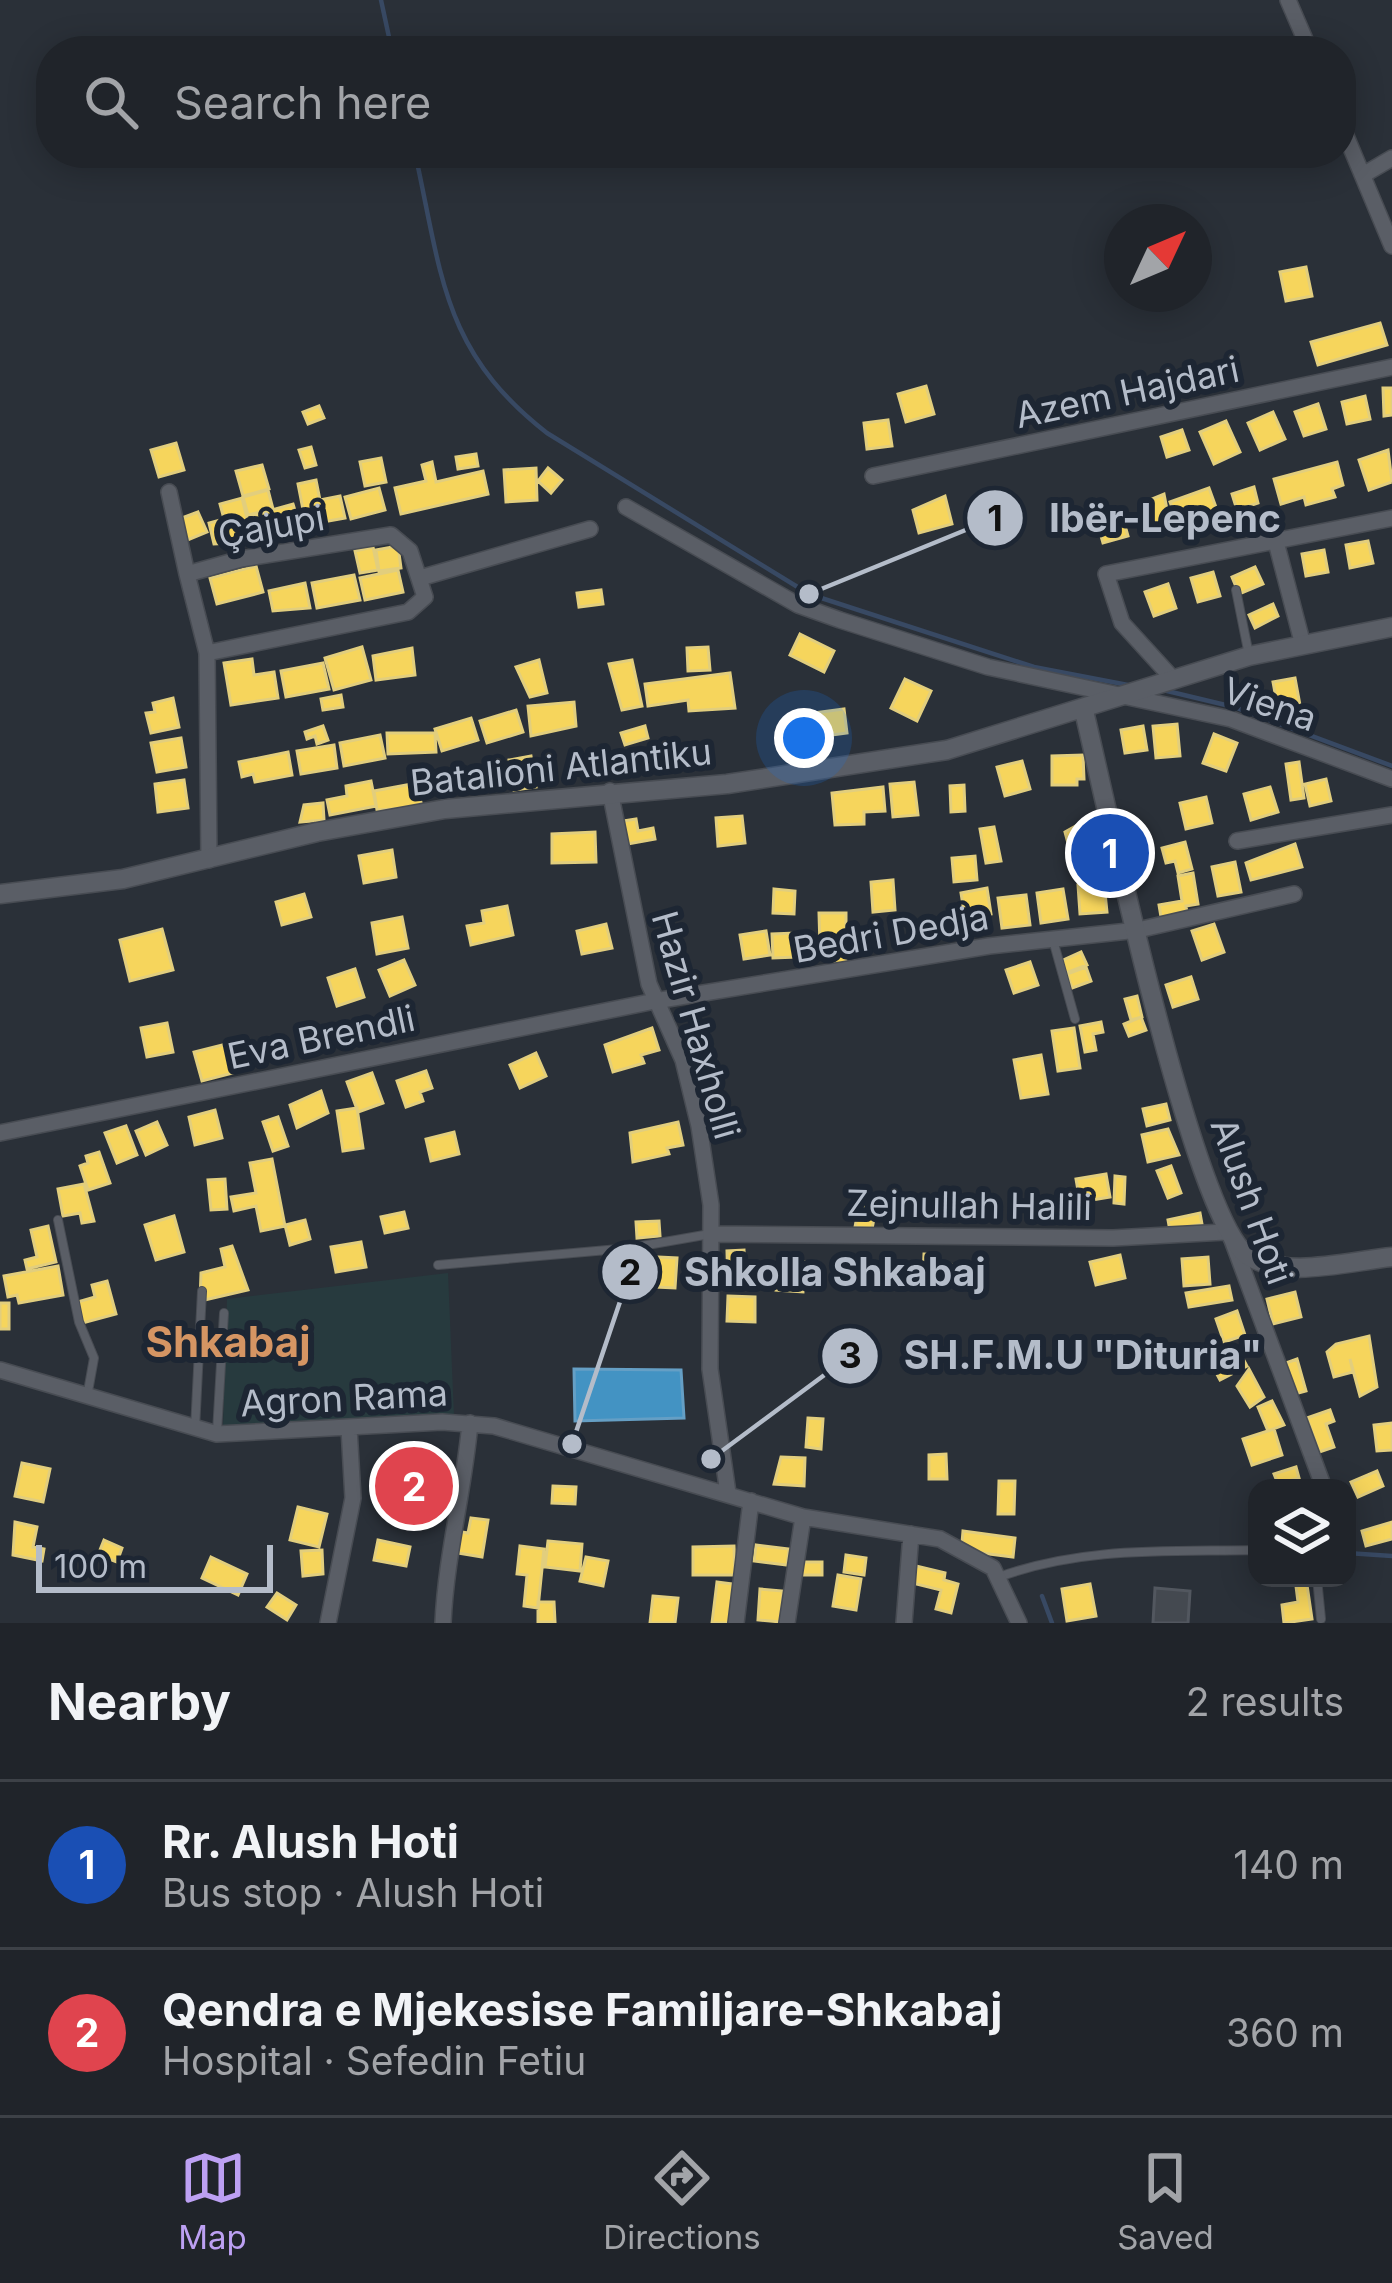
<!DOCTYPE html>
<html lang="en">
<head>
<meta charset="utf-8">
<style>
  body { margin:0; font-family:Inter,sans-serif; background:#282c32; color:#f1f3f6 }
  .controls { position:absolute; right:36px; bottom:36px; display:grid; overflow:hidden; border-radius:24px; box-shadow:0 6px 30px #0003 }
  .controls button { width:108px; height:108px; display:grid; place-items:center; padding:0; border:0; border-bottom:3px solid #3d4147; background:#20242a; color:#f1f3f6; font:60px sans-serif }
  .compass { position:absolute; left:1104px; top:204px; width:108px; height:108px; border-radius:50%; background:#20242a; box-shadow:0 6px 30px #0003; rotate:46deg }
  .scale { position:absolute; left:36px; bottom:30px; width:237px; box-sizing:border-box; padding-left:12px; border:6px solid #b4bcc9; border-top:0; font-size:33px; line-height:42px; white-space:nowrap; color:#b4bcc9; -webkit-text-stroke:9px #1d2633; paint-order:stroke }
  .you { position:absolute; left:804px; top:738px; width:42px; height:42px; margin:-30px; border:9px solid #fff; border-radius:50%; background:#1a73e8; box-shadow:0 0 0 18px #1a73e833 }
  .badge { display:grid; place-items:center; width:78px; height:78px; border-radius:50%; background:#bca0f2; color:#fff; font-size:39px; font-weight:700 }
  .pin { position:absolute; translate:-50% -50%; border:6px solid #fff; box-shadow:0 3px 12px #0006 }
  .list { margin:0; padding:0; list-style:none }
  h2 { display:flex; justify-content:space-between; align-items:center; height:156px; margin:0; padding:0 48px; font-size:51px }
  h2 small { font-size:39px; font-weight:400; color:#a2a4a8 }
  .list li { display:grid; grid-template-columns:78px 1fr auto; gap:36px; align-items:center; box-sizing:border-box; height:168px; padding:0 48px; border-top:3px solid #3d4147 }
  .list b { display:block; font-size:45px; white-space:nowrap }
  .list p { margin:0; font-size:39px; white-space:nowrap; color:#a2a4a8 }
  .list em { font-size:39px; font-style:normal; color:#a2a4a8 }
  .icon { flex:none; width:66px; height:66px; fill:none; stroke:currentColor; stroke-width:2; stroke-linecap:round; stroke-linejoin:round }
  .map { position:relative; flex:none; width:1392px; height:1623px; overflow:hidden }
  .search { position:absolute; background:#20242a; box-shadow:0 6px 30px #0003; left:36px; right:36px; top:36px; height:132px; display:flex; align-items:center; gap:30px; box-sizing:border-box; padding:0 42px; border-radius:48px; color:#a2a4a8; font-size:45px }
  .sheet { height:492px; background:#20242a }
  nav { display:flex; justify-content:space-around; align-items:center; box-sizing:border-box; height:168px; border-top:3px solid #3d4147; background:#20242a; font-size:33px; color:#a2a4a8 }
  nav a { display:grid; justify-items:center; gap:6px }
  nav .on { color:#bca0f2 }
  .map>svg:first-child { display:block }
  .green { fill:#273a3e }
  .homes { fill:#f6d55c; stroke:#e2ce7d; stroke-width:3 }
  .schools { fill:#4393c3; stroke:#659fc5; stroke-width:3 }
  .health { fill:#e7298a; stroke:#d8559d; stroke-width:3 }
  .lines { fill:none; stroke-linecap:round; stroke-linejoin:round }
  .stream { stroke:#384963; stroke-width:4.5 }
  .building { fill:#444950; stroke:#52575f; stroke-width:3 }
  .service-casing { stroke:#484c53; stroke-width:10 }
  .minor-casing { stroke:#484c53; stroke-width:18 }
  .tertiary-casing { stroke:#484c53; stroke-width:21 }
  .service { stroke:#5a5e66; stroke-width:8 }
  .minor { stroke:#5a5e66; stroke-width:15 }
  .tertiary { stroke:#5a5e66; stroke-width:18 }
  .labels { text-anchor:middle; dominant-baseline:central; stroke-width:12; stroke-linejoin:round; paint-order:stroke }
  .street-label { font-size:36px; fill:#b4bcc9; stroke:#1d2633 }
  .quarter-label { font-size:42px; font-weight:bold; fill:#d59563; stroke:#1d2633 }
  .leader { fill:none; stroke:#b4bcc9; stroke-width:4.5 }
  .callout-dot { fill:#b4bcc9; stroke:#1d2633; stroke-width:4.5 }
  .mark-label { font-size:36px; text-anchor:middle; font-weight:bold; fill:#111 }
  .callout-label { font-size:39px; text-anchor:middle; font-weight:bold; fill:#b4bcc9; stroke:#1d2633; stroke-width:12; stroke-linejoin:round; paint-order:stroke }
</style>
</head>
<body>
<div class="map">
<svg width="1392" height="1623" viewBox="0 0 1392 1623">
  <rect width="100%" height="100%" fill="#2a3038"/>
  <path class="green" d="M448 1273 454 1416 223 1428 227 1299Z"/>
  <path class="homes" d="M1306 267 1312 296 1286 301 1280 272Z
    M1380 323 1387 345 1318 365 1311 342Z
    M926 386 934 414 906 422 898 394Z
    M1383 388H1392V415L1384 416Z
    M1365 396 1370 419 1347 424 1342 402Z
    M1318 404 1326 429 1304 436 1295 412Z
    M319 406 324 418 308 424 303 412Z
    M1273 412 1285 439 1260 450 1248 423Z
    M888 420 892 446 867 449 864 423Z
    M1226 421 1240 452 1214 464 1200 432Z
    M1182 430 1189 450 1167 457 1161 437Z
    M176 443 184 470 159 477 151 450Z
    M311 447 316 465 305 468 299 450Z
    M1388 450 1392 482 1369 490 1359 460Z
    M476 454 478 466 458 469 456 457Z
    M381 458 386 482 365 486 360 462Z
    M432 462 436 482 483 471 488 494 401 514 395 488 426 481 422 465Z
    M1337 462 1343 485 1332 489 1335 497 1306 505 1304 497 1281 504 1274 479Z
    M262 465 269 489 243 496 236 471Z
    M536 468 537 500 506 502 504 470Z
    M548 468 562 480 551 493 538 481Z
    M316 480 320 500 340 496 345 518 306 525 298 484Z
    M1254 487 1258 503 1237 510 1232 494Z
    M379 488 385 510 351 519 345 497Z
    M1209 488 1221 521 1180 529 1170 502Z
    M268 490 273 509 248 515 243 497Z
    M1164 494 1171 530 1146 535 1140 504Z
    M945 496 952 524 919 533 913 510Z
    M242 498 253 542 214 544 209 523 224 519 220 504Z
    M293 504 300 527 260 538 254 515Z
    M1120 508 1128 536 1103 543 1095 515Z
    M198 512 207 532 185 541 176 520Z
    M1368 541 1373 563 1350 568 1346 545Z
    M398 546 401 568 379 571 376 550Z
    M373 547 378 570 360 573 355 551Z
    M1324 550 1328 572 1306 576 1302 554Z
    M256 566 263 592 217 604 210 578Z
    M1255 567 1263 584 1239 594 1232 577Z
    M398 570 403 592 365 600 360 578Z
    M1213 572 1220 596 1198 602 1191 578Z
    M354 575 360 600 317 608 312 583Z
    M305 583 310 608 273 611 269 591Z
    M1168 584 1176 608 1154 616 1145 592Z
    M601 590 603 604 579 607 577 593Z
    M1273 604 1278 616 1255 628 1249 615Z
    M800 634 834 651 824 672 790 655Z
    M362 647 371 680 334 690 325 658Z
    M708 647 710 670 688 671 687 648Z
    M412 648 415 675 376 680 373 656Z
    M252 659 254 675 274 672 278 698 231 705 224 663Z
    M539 660 547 693 530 697 516 667Z
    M632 660 642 706 622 710 609 664Z
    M323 663 329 689 286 697 281 671Z
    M730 673 735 708 689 711 688 700 648 706 645 684Z
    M1295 678 1300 705 1278 709 1273 682Z
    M905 679 931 691 917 721 891 708Z
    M341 695 343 707 323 710 321 699Z
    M173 698 179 727 151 733 146 713 155 712 153 703Z
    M574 702 576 726 531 736 528 706Z
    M844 709 847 733 794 740 791 716Z
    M516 710 523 732 487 743 480 721Z
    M471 718 478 740 442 751 435 729Z
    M1177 724 1180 756 1156 758 1153 726Z
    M323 726 328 740 317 744 315 736 307 739 305 732Z
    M645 726 648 738 625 745 621 733Z
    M1143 726 1147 750 1125 753 1121 730Z
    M387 733H435L436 752 388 754Z
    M1214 734 1237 743 1226 771 1203 763Z
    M380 735 385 758 344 766 340 743Z
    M181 738 186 767 157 772 151 743Z
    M334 745 337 768 301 774 297 751Z
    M288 752 292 775 255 782 253 774 242 777 239 762Z
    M1083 755 1084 779H1077V785H1052V756Z
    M531 756 536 787 514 790 509 760Z
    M1022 761 1030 789 1005 796 997 767Z
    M1299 762 1304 798 1291 800 1286 764Z
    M1326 779 1331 801 1310 806 1305 784Z
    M184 780 188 808 158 812 155 784Z
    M371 781 376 806 330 815 327 800 347 796 346 786Z
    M914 782 918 815 893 817 890 784Z
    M417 783 422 807 377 810 374 791Z
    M964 785 965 811 951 812 950 786Z
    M883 787 885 811 864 812V824L835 825 832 793Z
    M1270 787 1278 812 1251 820 1244 794Z
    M1206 797 1212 823 1186 829 1180 803Z
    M323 803 324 820 300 822 304 805Z
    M742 816 745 843 718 846 716 818Z
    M1090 818 1097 844 1070 851 1065 832Z
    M636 819 638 831 653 828 655 839 622 845 617 822Z
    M994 827 1001 861 986 863 980 829Z
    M595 832 596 862 552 863V834Z
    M1185 842 1192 869 1178 873 1175 861 1166 863 1162 848Z
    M1295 844 1302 867 1251 880 1246 863Z
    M392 850 396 877 364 883 359 856Z
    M975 856 977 880 954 882 952 858Z
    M1235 862 1241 892 1218 896 1212 867Z
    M1193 873 1198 904 1186 906 1187 913 1161 917 1159 905 1182 901 1178 876Z
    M893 880 895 910 873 912 871 882Z
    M1104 883 1107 912 1080 914 1078 885Z
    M987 888 991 914 965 918 961 893Z
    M774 889 795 891 794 914 773 913Z
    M1063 889 1068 919 1041 923 1037 893Z
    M304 894 311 917 282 925 276 902Z
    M1026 895 1030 925 1002 928 998 898Z
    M507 906 513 935 471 945 467 926 484 923 482 911Z
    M819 913H846V967H835V947H820Z
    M402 917 408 948 377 954 372 923Z
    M606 924 612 948 582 954 577 931Z
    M1214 924 1224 952 1202 960 1192 931Z
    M162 929 173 970 130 981 120 940Z
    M766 931 770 955 744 959 740 935Z
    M796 933 797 957 773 958 772 934Z
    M1081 952 1087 965 1066 973 1061 961Z
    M404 960 415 985 390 996 379 970Z
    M1030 962 1038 985 1014 993 1006 970Z
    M1086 967 1091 981 1072 988 1067 974Z
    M355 969 364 997 337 1006 328 978Z
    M1191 977 1198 999 1173 1007 1166 985Z
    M1137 996 1142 1017 1131 1020 1125 999Z
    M1141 1017 1146 1030 1129 1036 1124 1024Z
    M1101 1022 1103 1032 1093 1034 1096 1050 1085 1052 1080 1026Z
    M167 1023 173 1052 147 1057 141 1028Z
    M652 1028 659 1050 641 1055 644 1063 613 1072 605 1045Z
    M1074 1028 1080 1068 1058 1071 1052 1031Z
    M226 1044 233 1073 202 1081 194 1052Z
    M536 1053 546 1076 520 1088 510 1065Z
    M1041 1055 1048 1094 1021 1098 1014 1060Z
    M426 1071 432 1088 420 1092 423 1101 406 1107 397 1081Z
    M372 1073 383 1103 358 1112 347 1082Z
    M321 1091 328 1113 297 1128 290 1105Z
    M1166 1104 1170 1120 1147 1126 1143 1109Z
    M357 1108 363 1148 343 1151 337 1111Z
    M215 1110 222 1138 195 1145 189 1117Z
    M278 1117 288 1146 273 1151 263 1122Z
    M157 1122 167 1145 146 1155 136 1131Z
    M678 1122 683 1145 667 1148 669 1154 633 1162 630 1133Z
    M126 1126 137 1155 117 1163 105 1133Z
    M1168 1129 1179 1155 1148 1162 1142 1135Z
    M454 1132 459 1154 431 1161 426 1139Z
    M99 1152 110 1183 88 1190 80 1166 88 1163 86 1156Z
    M272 1159 285 1226 261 1231 256 1206 234 1211 231 1197 256 1193 250 1163Z
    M1171 1166 1181 1193 1168 1198 1157 1171Z
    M1106 1174 1110 1197 1080 1202 1076 1179Z
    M1115 1176 1125 1177 1124 1204 1114 1203Z
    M225 1179 227 1209 211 1210 208 1180Z
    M84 1184 94 1221 82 1223 80 1213 63 1216 58 1189Z
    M859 1206 876 1208 872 1229 855 1227Z
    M404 1212 408 1228 385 1233 381 1217Z
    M1200 1213 1202 1224 1170 1231 1168 1220Z
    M174 1216 184 1252 156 1260 145 1225Z
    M305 1220 310 1239 290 1245 285 1225Z
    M659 1221 660 1236 637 1238 636 1222Z
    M48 1226 56 1262 27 1269 25 1260 37 1257 31 1230Z
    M361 1242 366 1267 336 1272 331 1247Z
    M232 1246 248 1290 200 1301 201 1273 225 1267 221 1249Z
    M744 1250 745 1289H728L727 1251Z
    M924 1254 937 1255V1263L958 1265 957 1282 923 1280Z
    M1120 1255 1125 1278 1096 1285 1090 1262Z
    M658 1257 677 1258 675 1288 656 1287Z
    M1208 1257 1210 1284 1184 1286 1182 1259Z
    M778 1261 805 1262 803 1292 776 1290Z
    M58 1266 63 1295 19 1303 17 1295 8 1297 4 1276Z
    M107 1281 116 1314 79 1324 74 1303 95 1297 92 1285Z
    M1229 1286 1232 1300 1189 1307 1186 1293Z
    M1295 1292 1301 1317 1273 1324 1267 1299Z
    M728 1296 755 1297V1322L727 1321Z
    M0 1303H9V1329H0Z
    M1237 1311 1245 1335 1224 1342 1216 1319Z
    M1369 1336 1377 1387 1360 1396 1350 1359 1353 1372 1334 1377 1327 1352 1336 1344Z
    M1240 1353 1247 1366 1220 1380 1213 1367Z
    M1297 1359 1306 1391 1295 1394 1286 1363Z
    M1249 1369 1264 1397 1250 1407 1237 1386Z
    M1272 1401 1284 1425 1268 1431 1258 1407Z
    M1330 1410 1334 1421 1326 1424 1334 1447 1319 1452 1307 1418Z
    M808 1418 823 1419 821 1449 806 1447Z
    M1392 1423V1450L1377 1451 1374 1425Z
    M1274 1429 1282 1455 1252 1465 1243 1439Z
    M946 1454 947 1479H929V1455Z
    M781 1457 805 1458 804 1486 774 1484Z
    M22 1463 50 1469 43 1502 15 1496Z
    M1296 1467 1299 1478 1278 1484 1274 1474Z
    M1377 1471 1383 1486 1358 1497 1351 1482Z
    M999 1481H1015L1014 1514H998Z
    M553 1486 576 1487 575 1504 552 1503Z
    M298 1507 327 1514 319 1547 290 1540Z
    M471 1518 488 1520 482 1557 452 1552 456 1531 468 1533Z
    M15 1522 37 1527 33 1547 44 1549 42 1561 13 1555Z
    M1392 1522V1539L1366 1546 1362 1531Z
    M963 1531 1015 1538 1013 1557 974 1552 962 1543Z
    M104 1540 122 1548 117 1562 98 1555Z
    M378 1540 410 1547 406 1566 374 1560Z
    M548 1541 582 1544 580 1571 545 1567Z
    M756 1545 789 1549 787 1565 754 1561Z
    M520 1546 544 1549 538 1608 524 1606 527 1575 517 1574Z
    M734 1546 735 1575H693V1547Z
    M322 1550 323 1574 303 1576 301 1551Z
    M846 1555 866 1558 864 1575 844 1572Z
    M211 1557 247 1574 238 1595 202 1578Z
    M586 1557 608 1561 603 1586 580 1581Z
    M796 1562H822V1575H797Z
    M916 1566 945 1573 944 1580 958 1584 951 1613 936 1609 941 1590 912 1583Z
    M838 1575 861 1579 856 1610 833 1606Z
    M717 1582 733 1584 729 1623H712Z
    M1090 1584 1096 1616 1067 1621 1062 1589Z
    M1307 1585 1312 1619 1284 1623 1282 1605 1298 1602 1296 1586Z
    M760 1589 783 1591 781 1622 758 1620Z
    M277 1593 296 1605 287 1620 267 1607Z
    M653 1596 678 1598 675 1623H650Z
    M538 1602H554L555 1622H538Z"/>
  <path class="schools" d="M574 1369 681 1370 684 1418 575 1421Z"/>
  <path class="health" d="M433 1467V1503L396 1505 395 1469Z"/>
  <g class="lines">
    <path class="stream" d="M381 0 392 51
      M415 153C442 275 442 351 547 433L809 594 1034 667 1128 685
      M1163 690 1234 707 1392 766
      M1347 1553 1392 1556
      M1042 1596 1052 1623"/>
  </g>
  <path class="building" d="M1155 1588 1190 1591 1188 1623H1153Z"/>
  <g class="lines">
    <defs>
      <path id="service" d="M1236 590 1249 655
        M1053 940 1075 1019
        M58 1220 79 1322 94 1358 87 1397
        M438 1265 630 1248 710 1234
        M195 1429 202 1291
        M217 1432 224 1313
        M999 1577C1085 1546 1168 1552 1257 1550
        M1317 1578 1321 1619"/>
      <path id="minor" d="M1288 0 1310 51
        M1341 124 1392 246
        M1363 175 1392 158
        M873 476 1392 367
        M169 492 187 574
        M626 507 798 605 840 620 988 667 1231 719 1392 779
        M1276 542 1303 645
        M420 578 590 529
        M207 653 408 612 425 597 410 551 391 535 241 559 187 574 207 653 209 860
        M1174 680 1122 623 1106 574 1392 518
        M610 791 649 984 683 1060 699 1126 711 1205 710 1369 728 1493
        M1237 841 1392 815
        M0 1133 655 1001 989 946 1138 930 1294 894
        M711 1234 1113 1238 1225 1232
        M1232 1240 1324 1488
        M0 1370 217 1434 442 1422 494 1426 803 1517 940 1539 993 1568 1019 1623
        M328 1623 353 1498 349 1428
        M443 1623C446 1555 464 1491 470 1423
        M736 1623 751 1501
        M787 1623 803 1517
        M904 1623 911 1534"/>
      <path id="tertiary" d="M1084 711C1105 798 1193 1218 1247 1255 1284 1280 1350 1261 1392 1257
        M0 894 123 879 317 832 445 809 727 784 947 750 1249 656 1392 627"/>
    </defs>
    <use href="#service" class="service-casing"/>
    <use href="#minor" class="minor-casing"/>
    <use href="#tertiary" class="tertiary-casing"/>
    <use href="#service" class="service"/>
    <use href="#minor" class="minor"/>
    <use href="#tertiary" class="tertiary"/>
  </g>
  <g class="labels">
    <g class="street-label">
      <text transform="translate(1127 392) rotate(-12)">Azem Hajdari</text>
      <text transform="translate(271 526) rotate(-10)">Çajupi</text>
      <text transform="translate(1270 704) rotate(19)">Viena</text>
      <text transform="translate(561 767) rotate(-6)">Batalioni Atlantiku</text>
      <text transform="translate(891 933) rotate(-10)">Bedri Dedja</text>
      <text transform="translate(696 1025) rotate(74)">Hazir Haxholli</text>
      <text transform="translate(321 1037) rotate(-12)">Eva Brendli</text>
      <text transform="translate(1252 1201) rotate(70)">Alush Hoti</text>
      <text transform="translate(969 1205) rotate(1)">Zejnullah Halili</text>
      <text transform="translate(344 1398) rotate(-3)">Agron Rama</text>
    </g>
    <g class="quarter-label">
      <text x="228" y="1341">Shkabaj</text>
    </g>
  </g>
  <path class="leader" d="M809 594L995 518M572 1444L630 1272M711 1459L850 1356"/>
  <g class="callout-dot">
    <circle cx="809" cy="594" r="12"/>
    <circle cx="572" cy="1444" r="12"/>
    <circle cx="711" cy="1459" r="12"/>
    <circle cx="995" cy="518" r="30"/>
    <circle cx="630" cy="1272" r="30"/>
    <circle cx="850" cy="1356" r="30"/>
  </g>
  <g class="mark-label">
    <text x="995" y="531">1</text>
    <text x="630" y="1285">2</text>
    <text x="850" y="1368">3</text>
  </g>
  <g class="callout-label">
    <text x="1165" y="532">Ibër-Lepenc</text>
    <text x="835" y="1286">Shkolla Shkabaj</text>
    <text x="1083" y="1369">SH.F.M.U "Dituria"</text>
  </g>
</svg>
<div class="controls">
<button><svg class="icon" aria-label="layers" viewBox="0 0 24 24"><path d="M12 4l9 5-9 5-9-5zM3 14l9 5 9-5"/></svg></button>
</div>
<svg class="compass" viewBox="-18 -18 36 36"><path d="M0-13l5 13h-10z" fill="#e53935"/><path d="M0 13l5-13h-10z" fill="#a2a4a8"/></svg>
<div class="scale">100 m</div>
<div class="you"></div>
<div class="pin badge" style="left:1110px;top:853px;background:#1a4fb4">1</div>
<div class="pin badge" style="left:414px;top:1486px;background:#e0444e">2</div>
<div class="search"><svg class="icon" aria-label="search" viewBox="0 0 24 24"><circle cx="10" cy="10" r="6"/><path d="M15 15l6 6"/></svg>Search here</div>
</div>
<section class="sheet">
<h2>Nearby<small>2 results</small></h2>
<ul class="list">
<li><span class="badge" style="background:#1a4fb4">1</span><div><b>Rr. Alush Hoti</b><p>Bus stop · Alush Hoti</p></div><em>140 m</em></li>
<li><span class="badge" style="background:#e0444e">2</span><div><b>Qendra e Mjekesise Familjare-Shkabaj</b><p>Hospital · Sefedin Fetiu</p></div><em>360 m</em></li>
</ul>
</section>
<nav>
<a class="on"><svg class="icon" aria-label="map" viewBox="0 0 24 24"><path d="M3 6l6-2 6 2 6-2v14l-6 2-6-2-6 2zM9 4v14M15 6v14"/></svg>Map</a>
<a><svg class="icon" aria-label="directions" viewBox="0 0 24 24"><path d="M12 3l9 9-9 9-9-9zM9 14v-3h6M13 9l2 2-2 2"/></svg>Directions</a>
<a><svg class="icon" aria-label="saved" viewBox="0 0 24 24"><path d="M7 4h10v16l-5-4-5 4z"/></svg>Saved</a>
</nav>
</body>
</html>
